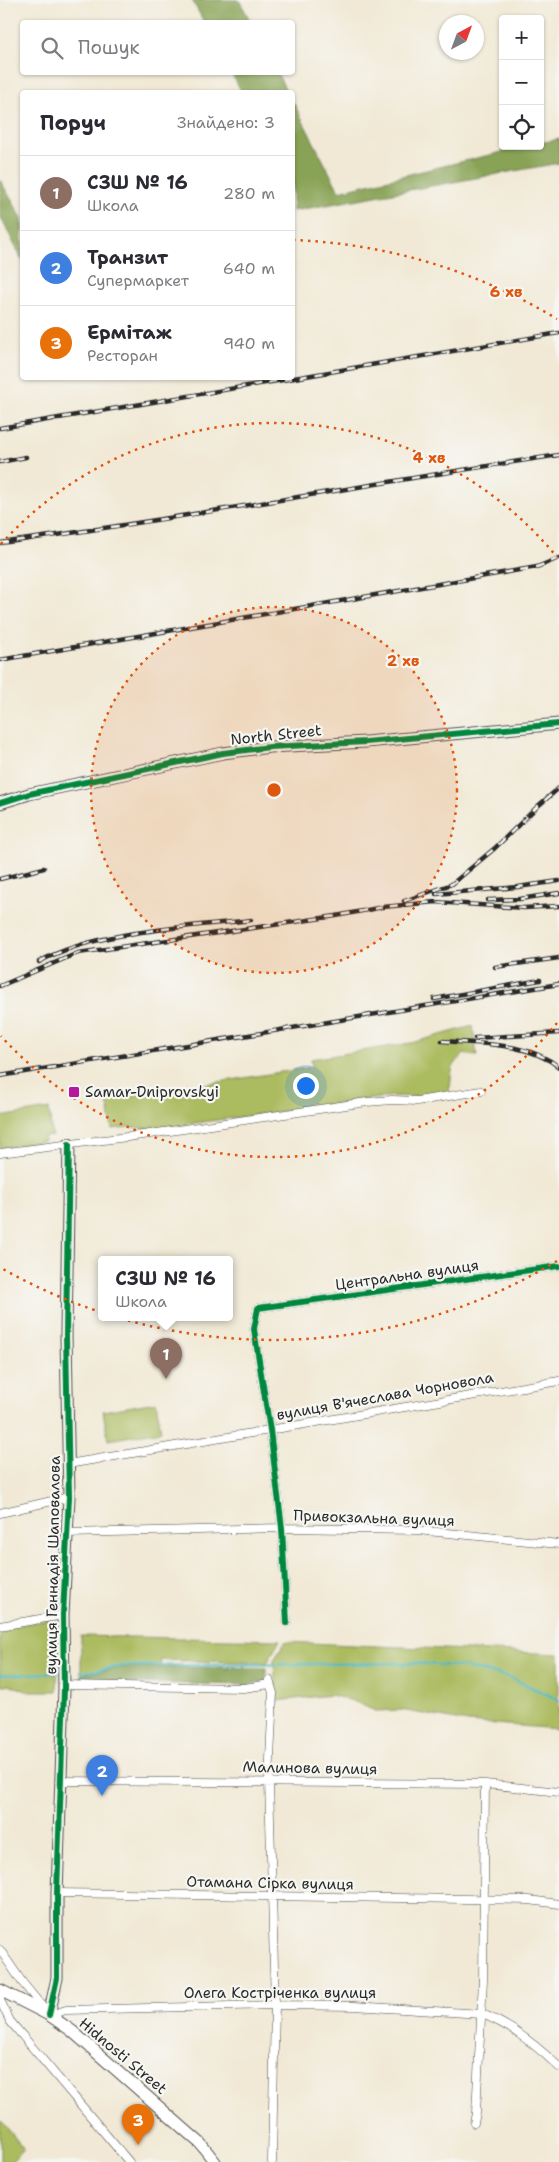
<!DOCTYPE html>
<html lang="uk">
<head>
<meta charset="utf-8">
<style>
  body { margin:0; font-family:"Shantell Sans",sans-serif; background:#f7f7f7; color:#2b2b33 }
  .controls { position:absolute; right:15px; top:15px; display:grid; overflow:hidden; border-radius:5px; box-shadow:0 1px 4px #0004 }
  .controls button { width:45px; height:45px; display:grid; place-items:center; padding:0; border:0; border-bottom:1px solid #e1e1e2; background:#fff; color:#2b2b33; font:25px sans-serif }
  .compass { position:absolute; left:439px; top:15px; width:45px; height:45px; border-radius:50%; background:#fff; box-shadow:0 1px 4px #0004; rotate:41deg }
  .you { position:absolute; left:305px; top:1085px; width:18px; height:18px; margin:-12px; border:4px solid #fff; border-radius:50%; background:#1a73e8; box-shadow:0 0 0 8px #1a73e833 }
  .badge { display:grid; place-items:center; width:32px; height:32px; border-radius:50%; background:#2563eb; color:#fff; font-size:16px; font-weight:700 }
  .pin { position:absolute; translate:-50% -41px; filter:drop-shadow(0 1px 2px #0008) }
  .pin::after { content:''; position:absolute; top:26px; width:18px; height:15px; background:inherit; clip-path:polygon(0 0,100% 0,50% 100%) }
  .popup { position:absolute; left:98px; top:1256px; width:135px; height:65px; box-sizing:border-box; display:grid; place-content:center; border-radius:5px; background:#fff; filter:drop-shadow(0 1px 4px #0005); font-size:16px; white-space:nowrap; color:#7c7c81 }
  .popup b { font-size:19px; color:#2b2b33 }
  .popup::after { content:''; position:absolute; left:50%; top:100%; margin-left:-10px; border:10px solid transparent; border-top-color:#fff }
  .list { margin:0; padding:0; list-style:none }
  h2 { display:flex; justify-content:space-between; align-items:center; height:65px; margin:0; padding:0 20px; font-size:21px }
  h2 small { font-size:16px; font-weight:400; color:#7c7c81 }
  .list li { display:grid; grid-template-columns:32px 1fr auto; gap:15px; align-items:center; box-sizing:border-box; height:75px; padding:0 20px; border-top:1px solid #e1e1e2 }
  .list b { display:block; font-size:19px; white-space:nowrap }
  .list p { margin:0; font-size:16px; white-space:nowrap; color:#7c7c81 }
  .list em { font-size:16px; font-style:normal; color:#7c7c81 }
  .icon { flex:none; width:28px; height:28px; fill:none; stroke:currentColor; stroke-width:2; stroke-linecap:round; stroke-linejoin:round }
  .map { position:relative; flex:none; width:559px; height:2162px; overflow:hidden }
  .search { position:absolute; background:#fff; box-shadow:0 1px 4px #0004; left:20px; top:20px; width:275px; height:55px; display:flex; align-items:center; gap:12px; box-sizing:border-box; padding:0 18px; border-radius:5px; color:#7c7c81; font-size:19px }
  .panel { position:absolute; background:#fff; box-shadow:0 1px 4px #0004; left:20px; top:90px; width:275px; height:290px; border-radius:5px }
  .map>svg:first-child { display:block }
  .green { fill:#abbb5e; stroke:#6b7344 }
  .forest { fill:#88a355; stroke:#5a6740 }
  .lines { fill:none; stroke-linecap:round; stroke-linejoin:round }
  .stream { stroke:#4ab9c0; stroke-width:2.5 }
  .street-casing { stroke:#494844; stroke-width:9 }
  .secondary-casing { stroke:#494844; stroke-width:13 }
  .street { stroke:#fff; stroke-width:8 }
  .secondary { stroke:#fff; stroke-width:11 }
  .rail-casing { stroke:#2b2b2b; stroke-width:4.5 }
  .rail { stroke:#f6f6f2; stroke-width:2.5; stroke-dasharray:8; stroke-linecap:butt }
  .cycleway-casing { stroke:#f6f6f2; stroke-width:9 }
  .cycleway { stroke:#00873e; stroke-width:6 }
  .ring { fill:none; stroke:#df570e; stroke-width:2.5; stroke-dasharray:2.5 5 }
  .poi-dot { fill:#b5179e; stroke:#f6f6f2; stroke-width:2 }
  .labels { text-anchor:middle; dominant-baseline:central; stroke-width:4.5; stroke-linejoin:round; paint-order:stroke }
  .street-label { font-size:15px; fill:#2b2b2b; stroke:#f6f6f2 }
  .poi-label { font-size:15px; fill:#2b2b2b; stroke:#f6f6f2; text-anchor:start }
  .centre { fill:#df570e; stroke:#f6f6f2; stroke-width:2.5 }
  .ring-label { font-size:15px; text-anchor:middle; font-weight:bold; fill:#df570e; stroke:#f6f6f2; stroke-width:4.5; stroke-linejoin:round; paint-order:stroke }
</style>
</head>
<body>
<div class="map">
<svg width="559" height="2162" viewBox="0 0 559 2162">
  <rect width="100%" height="100%" fill="#f6f6f2"/>
  <filter id="ink" filterUnits="userSpaceOnUse"><feTurbulence type="fractalNoise" baseFrequency=".02" numOctaves="2"/><feDisplacementMap in="SourceGraphic" scale="10" xChannelSelector="R" yChannelSelector="G"/><feConvolveMatrix kernelMatrix="1 2 1 2 8 2 1 2 1" color-interpolation-filters="sRGB"/></filter>
  <filter id="wash" filterUnits="userSpaceOnUse"><feTurbulence type="fractalNoise" baseFrequency=".0096" numOctaves="4" result="noise"/><feDisplacementMap in="SourceGraphic" scale="20" xChannelSelector="R" yChannelSelector="G"/><feGaussianBlur stdDeviation="1.12" result="paint"/><feColorMatrix in="noise" values="0 0 0 0 0 0 0 0 0 0 0 0 0 0 0 0 0 1.4 0 .05"/><feComposite in="paint" operator="in"/></filter>
  <g filter="url(#wash)">
    <rect width="100%" height="100%" fill="#f1e9d5"/>
    <path class="green" d="M473 1026 477 1056 464 1054C460 1059 453 1064 452 1071 450 1079 452 1085 448 1092 430 1097 412 1097 393 1096L152 1129 129 1127 112 1129 107 1100 312 1067 311 1059 411 1043Z
      M49 1109 52 1136 44 1137V1141L0 1148V1117Z
      M156 1402 161 1431 108 1440 103 1411Z
      M51 1619 55 1620 58 1626 57 1691H26L9 1684 0 1686V1629Z
      M81 1636 280 1640 267 1663 161 1660 160 1666H122L81 1673Z
      M285 1642 559 1654V1729L468 1722 401 1710 375 1711 353 1701 331 1695 276 1701 274 1660Z
      M0 2119 24 2149 11 2162H0Z"/>
    <path class="forest" d="M192 0H239L251 22H204Z
      M231 73H277L287 92H242Z
      M293 102 339 191 527 146H540V143L559 139V163L293 211Z
      M0 180 22 218V260L0 216Z
      M122 1667 266 1668V1681L247 1685 80 1682 81 1675Z"/>
    <g class="lines">
      <path class="stream" d="M81 1673 122 1666 415 1663 464 1667 509 1677 559 1700
        M0 1675 58 1673"/>
    </g>
  </g>
  <g filter="url(#ink)">
    <g class="lines">
      <defs>
        <path id="street" d="M0 1153 143 1135 367 1102 392 1100 417 1101 481 1091
          M68 1464 559 1381
          M0 1513 69 1497
          M67 1533 282 1528 417 1530 559 1544
          M287 1623 282 1528 270 1430 254 1329 258 1308 559 1266
          M0 1626 63 1615
          M269 1680 273 1693 269 1781 275 2005 272 2162
          M63 1685 244 1688 270 1684
          M60 1781 485 1784 559 1792
          M57 1893 529 1900 559 1904
          M0 1950 22 1982 49 2015 66 2010 275 2005 354 2006 482 2014C511 2025 536 2045 559 2067
          M0 2000 10 2021 129 2162
          M474 2123 476 2113 483 1980 485 1784"/>
        <path id="secondary" d="M0 803 29 794 223 753 270 747 366 742 559 724
          M0 1990 49 2015 72 2031 200 2143 215 2162
          M49 2015 57 1978V1893L64 1689 63 1615 69 1497 66 1335 69 1144"/>
      </defs>
      <use href="#street" class="street-casing"/>
      <use href="#secondary" class="secondary-casing"/>
      <use href="#street" class="street"/>
      <use href="#secondary" class="secondary"/>
      <defs>
        <path id="rail" d="M0 428 559 333
          M0 462 26 457
          M0 543C187 518 372 483 559 455
          M0 660 537 567 559 558
          M0 879 44 868
          M436 894 518 887 559 881
          M488 900 520 899 559 893
          M404 901 452 884 495 848 538 806 559 788
          M39 962C94 931 188 927 251 920
          M495 967 559 958
          M0 986 78 953 336 916 383 907 435 902 524 908 559 906
          M434 999 540 980
          M475 1038 559 1033
          M442 1041C480 1044 528 1042 559 1067
          M0 1076 559 984"/>
      </defs>
      <use href="#rail" class="rail-casing"/>
      <use href="#rail" class="rail"/>
      <defs>
        <path id="cycleway" d="M0 803 29 794 223 753 270 747 366 742 559 724
          M287 1623 282 1528 270 1430 254 1329 258 1308 559 1266
          M49 2015 57 1978V1893L64 1689 63 1615 69 1497 66 1335 69 1144"/>
      </defs>
      <use href="#cycleway" class="cycleway-casing"/>
      <use href="#cycleway" class="cycleway"/>
    </g>
  </g>
  <circle cx="274" cy="790" r="183" fill="#df570e" fill-opacity=".12"/>
  <g class="ring">
    <circle cx="274" cy="790" r="183"/>
    <path d="M557 1023A367 367 0 0 1 1 1036M1 544A367 367 0 0 1 557 557"/>
    <path d="M557 1261A550 550 0 0 1 3 1269M293 240A550 550 0 0 1 557 319"/>
  </g>
  <rect class="poi-dot" x="68" y="1086" width="12" height="12" rx="2.5"/>
  <g class="labels">
    <g class="street-label">
      <text transform="translate(276 735) rotate(-6)">North Street</text>
      <text transform="translate(407 1275) rotate(-8)">Центральна вулиця</text>
      <text transform="translate(385 1396) rotate(-10)">вулиця В'ячеслава Чорновола</text>
      <text transform="translate(374 1518) rotate(2)">Привокзальна вулиця</text>
      <text transform="translate(53 1565) rotate(-89)">вулиця Геннадія Шаповалова</text>
      <text transform="translate(310 1768) rotate(1)">Малинова вулиця</text>
      <text transform="translate(270 1883) rotate(1)">Отамана Сірка вулиця</text>
      <text x="280" y="1993">Олега Костріченка вулиця</text>
      <text transform="translate(123 2056) rotate(40)">Hidnosti Street</text>
    </g>
    <g class="poi-label">
      <text x="85" y="1092">Samar-Dniprovskyi</text>
    </g>
  </g>
  <circle cx="274" cy="790" r="8" class="centre"/>
  <g class="ring-label">
    <text x="506" y="297">6 хв</text>
    <text x="429" y="463">4 хв</text>
    <text x="403" y="666">2 хв</text>
  </g>
</svg>
<div class="controls">
<button>+</button>
<button>−</button>
<button><svg class="icon" aria-label="locate" viewBox="0 0 24 24"><circle cx="12" cy="12" r="6"/><path d="M12 2v4M12 18v4M2 12h4M18 12h4"/></svg></button>
</div>
<svg class="compass" viewBox="-18 -18 36 36"><path d="M0-13l5 13h-10z" fill="#e53935"/><path d="M0 13l5-13h-10z" fill="#7c7c81"/></svg>
<div class="you"></div>
<div class="pin badge" style="left:166px;top:1379px;background:#8d6e63">1</div>
<div class="popup"><b>СЗШ № 16</b>Школа</div>
<div class="pin badge" style="left:102px;top:1796px;background:#3f7fe0">2</div>
<div class="pin badge" style="left:138px;top:2145px;background:#e8710a">3</div>
<div class="search"><svg class="icon" aria-label="search" viewBox="0 0 24 24"><circle cx="10" cy="10" r="6"/><path d="M15 15l6 6"/></svg>Пошук</div>
<section class="panel">
<h2>Поруч<small>Знайдено: 3</small></h2>
<ul class="list">
<li><span class="badge" style="background:#8d6e63">1</span><div><b>СЗШ № 16</b><p>Школа</p></div><em>280 m</em></li>
<li><span class="badge" style="background:#3f7fe0">2</span><div><b>Транзит</b><p>Супермаркет</p></div><em>640 m</em></li>
<li><span class="badge" style="background:#e8710a">3</span><div><b>Ермітаж</b><p>Ресторан</p></div><em>940 m</em></li>
</ul>
</section>
</div>
</body>
</html>
